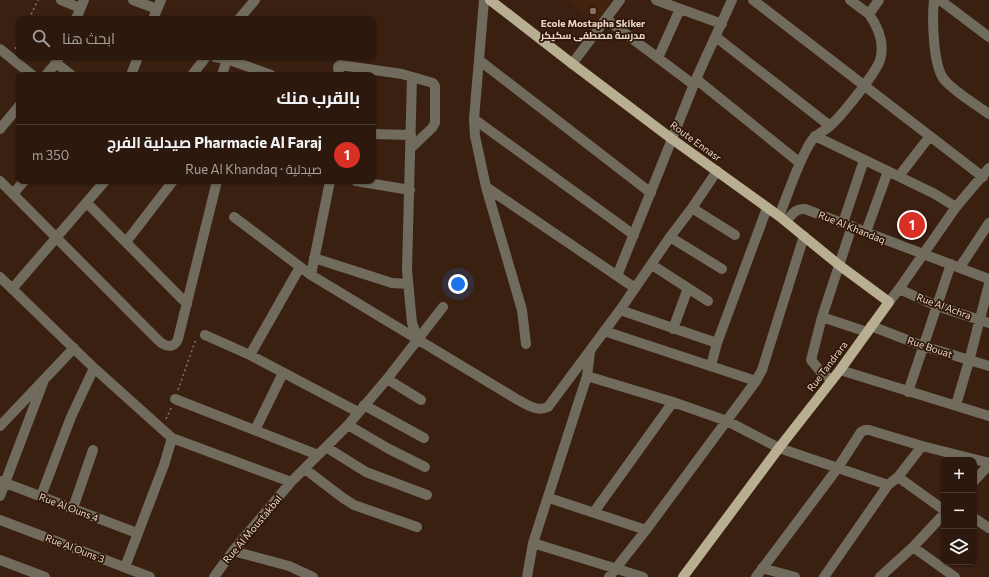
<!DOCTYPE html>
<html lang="ar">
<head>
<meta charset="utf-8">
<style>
  body { margin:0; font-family:Commissioner,Cairo,sans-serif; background:#342115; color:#f1f3f6; direction:rtl }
  .controls { position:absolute; right:12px; bottom:12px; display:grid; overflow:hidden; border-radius:8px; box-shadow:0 1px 3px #0004 }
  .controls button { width:36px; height:36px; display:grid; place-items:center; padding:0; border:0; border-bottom:1px solid #48372d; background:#2c180c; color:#f1f3f6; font:20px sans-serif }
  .you { position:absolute; left:458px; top:284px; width:14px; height:14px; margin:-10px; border:3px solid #fff; border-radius:50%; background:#1a73e8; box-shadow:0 0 0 6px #1a73e833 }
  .badge { display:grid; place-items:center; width:26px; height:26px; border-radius:50%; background:#d93025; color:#fff; font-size:13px; font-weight:700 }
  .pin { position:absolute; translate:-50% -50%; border:2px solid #fff; box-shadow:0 1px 4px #0006 }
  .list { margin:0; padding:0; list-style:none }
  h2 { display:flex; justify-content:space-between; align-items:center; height:52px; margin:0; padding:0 16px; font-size:17px }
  h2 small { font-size:13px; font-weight:400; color:#a6a09d }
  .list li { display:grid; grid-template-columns:26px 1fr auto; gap:12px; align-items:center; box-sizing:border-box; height:60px; padding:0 16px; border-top:1px solid #48372d }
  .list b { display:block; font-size:15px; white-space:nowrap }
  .list p { margin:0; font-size:13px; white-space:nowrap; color:#a6a09d }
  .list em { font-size:13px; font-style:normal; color:#a6a09d }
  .icon { flex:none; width:22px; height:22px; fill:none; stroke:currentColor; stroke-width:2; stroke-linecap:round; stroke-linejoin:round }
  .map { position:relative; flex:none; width:989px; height:577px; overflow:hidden; direction:ltr }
  .search { position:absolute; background:#2c180c; box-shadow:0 1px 3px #0004; left:16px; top:16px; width:360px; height:44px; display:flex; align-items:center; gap:10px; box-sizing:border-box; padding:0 14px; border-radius:8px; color:#a6a09d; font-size:15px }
  .panel { position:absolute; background:#2c180c; box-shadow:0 1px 3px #0004; left:16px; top:72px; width:360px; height:112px; border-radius:8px; direction:rtl }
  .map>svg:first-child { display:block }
  .built { fill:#43230e }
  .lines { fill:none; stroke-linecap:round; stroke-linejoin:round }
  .path { stroke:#8a7366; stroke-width:1.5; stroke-dasharray:2 3; stroke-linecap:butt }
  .minor { stroke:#706b5d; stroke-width:10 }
  .major { stroke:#b8ae92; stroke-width:10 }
  .education-dot { fill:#8d6e63; stroke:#2f1606; stroke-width:1.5 }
  .labels { text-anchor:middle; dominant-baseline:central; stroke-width:3.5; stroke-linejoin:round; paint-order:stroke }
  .poi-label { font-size:10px; font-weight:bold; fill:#e7d5cb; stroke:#2f1606 }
  .street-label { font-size:10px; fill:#e7d5cb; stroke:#2f1606 }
</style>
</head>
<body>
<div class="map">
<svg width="989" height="577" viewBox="0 0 989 577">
  <rect width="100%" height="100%" fill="#3a2010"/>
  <path class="built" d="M568 0H612L596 22Z"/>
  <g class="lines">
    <path class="path" d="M29 19 38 0
      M15 49 19 40
      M178 390 196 339
      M166 419 172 406"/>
    <path class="minor" d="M61 0 80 8
      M133 0 157 9
      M484 0 474 119 475 136 486 187 635 288
      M656 0 722 24
      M753 0 983 177
      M850 0 869 14
      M934 0C932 18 933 63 943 78 950 89 978 106 989 114
      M940 0 989 37
      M76 19 84 0
      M153 19 161 0
      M239 19 255 0
      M606 19 694 85
      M716 37 830 126
      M0 49 32 75
      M215 57 227 59 271 75
      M658 58 680 9
      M479 60 651 193
      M56 63 71 75
      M572 64 620 0
      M46 75 56 63 59 57
      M131 75 138 57
      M192 75 206 57
      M222 75 227 59
      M339 75 338 67 340 65 402 74 433 83 435 86V123L432 128 411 148
      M412 77 407 270 412 323 418 339
      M696 79 800 163
      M474 119 634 235
      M0 129 19 106
      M373 134 411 135
      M815 136 933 193 956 207
      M899 176 930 136
      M0 181 158 340C165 347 174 349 178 339L217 181
      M356 181 410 190
      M486 187 522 310 526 344
      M13 194 24 181
      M87 203 187 304
      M692 208 735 235
      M779 216C789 192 797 165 810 143 815 134 824 132 831 125 842 115 876 73 880 60 885 44 878 27 869 14L879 0
      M234 217 311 275 518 400C528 405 537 412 548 407L620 310 670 237 692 208 717 171
      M786 221C792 215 795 208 805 209L989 279
      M843 223 864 160
      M866 232 888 171
      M670 237 722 269
      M126 242 173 181
      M314 258 392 283 408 284
      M652 265 708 301
      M960 267 989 223
      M311 275 330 181
      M617 276 672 139 696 79 732 0
      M0 277 94 368 172 438 291 482
      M12 289 105 181
      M899 289 937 306 989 323
      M889 302 899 289 956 207 989 168
      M620 310 717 343
      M822 317 867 332
      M871 326 923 346 989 366
      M673 329 688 288
      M604 331 756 381
      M205 335 250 355 358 412
      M250 355 300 267
      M711 366 717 343 767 208
      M840 370 989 416
      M587 376 673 402 727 421 779 448 888 485
      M387 379 421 400
      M832 380 821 372 811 360 822 317 852 226
      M908 392 951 264
      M175 399 318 455
      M364 405 424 438
      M956 405 969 361 989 284
      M348 425 389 449 425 467
      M0 426 74 348
      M255 430 283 373
      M326 447 366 472 427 495
      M305 469 343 498 354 505 417 527
      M898 477 944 510
      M0 481 137 533
      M974 481 989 465
      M0 496 44 380
      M41 496 71 417 94 368
      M549 498 646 530
      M73 508 93 450
      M594 512 673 402
      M974 518 989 528
      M0 520 150 577
      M533 543 643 577
      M913 547 955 577
      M233 551 289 566 313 577
      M0 560 45 577
      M125 567 164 465 172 438
      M762 568 795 577
      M214 577 233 551 291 482 348 425 387 379 443 307
      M527 577 533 543 587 376 590 352
      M609 577 646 530 756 381 762 370 804 236
      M756 577 837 469 861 432 865 430H869L922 446 989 463
      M824 577 888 485 898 477 922 446
      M880 577 913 547 944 514"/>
    <path class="major" d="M490 0 570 62 672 139 779 216 839 265 889 302 840 370 779 448 683 577"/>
  </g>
  <circle class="education-dot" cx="593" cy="11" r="4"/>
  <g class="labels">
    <g class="poi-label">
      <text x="593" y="23">Ecole Mostapha Skiker<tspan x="593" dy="12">مدرسة مصطفى سكيكر</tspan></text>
    </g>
    <g class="street-label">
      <text transform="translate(696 141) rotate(36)">Route Ennasr</text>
      <text transform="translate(852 227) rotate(22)">Rue Al Khandaq</text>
      <text transform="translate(944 306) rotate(20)">Rue Al Achra</text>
      <text transform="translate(930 347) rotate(19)">Rue Bouat</text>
      <text transform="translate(827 366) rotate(-53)">Rue Tandrara</text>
      <text transform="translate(69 507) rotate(21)">Rue Al Ouns 4</text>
      <text transform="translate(252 529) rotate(-50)">Rue Al Moustakbal</text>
      <text transform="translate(75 548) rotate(21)">Rue Al Ouns 3</text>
    </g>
  </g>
</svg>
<div class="controls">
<button>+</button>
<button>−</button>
<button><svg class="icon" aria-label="layers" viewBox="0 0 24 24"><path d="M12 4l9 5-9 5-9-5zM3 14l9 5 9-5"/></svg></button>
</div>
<div class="you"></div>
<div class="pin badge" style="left:912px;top:225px">1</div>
<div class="search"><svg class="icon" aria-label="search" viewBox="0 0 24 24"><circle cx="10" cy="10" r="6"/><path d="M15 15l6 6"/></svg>ابحث هنا</div>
<section class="panel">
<h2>بالقرب منك<small></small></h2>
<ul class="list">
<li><span class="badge">1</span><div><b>Pharmacie Al Faraj صيدلية الفرج</b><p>صيدلية · Rue Al Khandaq</p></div><em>350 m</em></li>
</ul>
</section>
</div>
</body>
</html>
